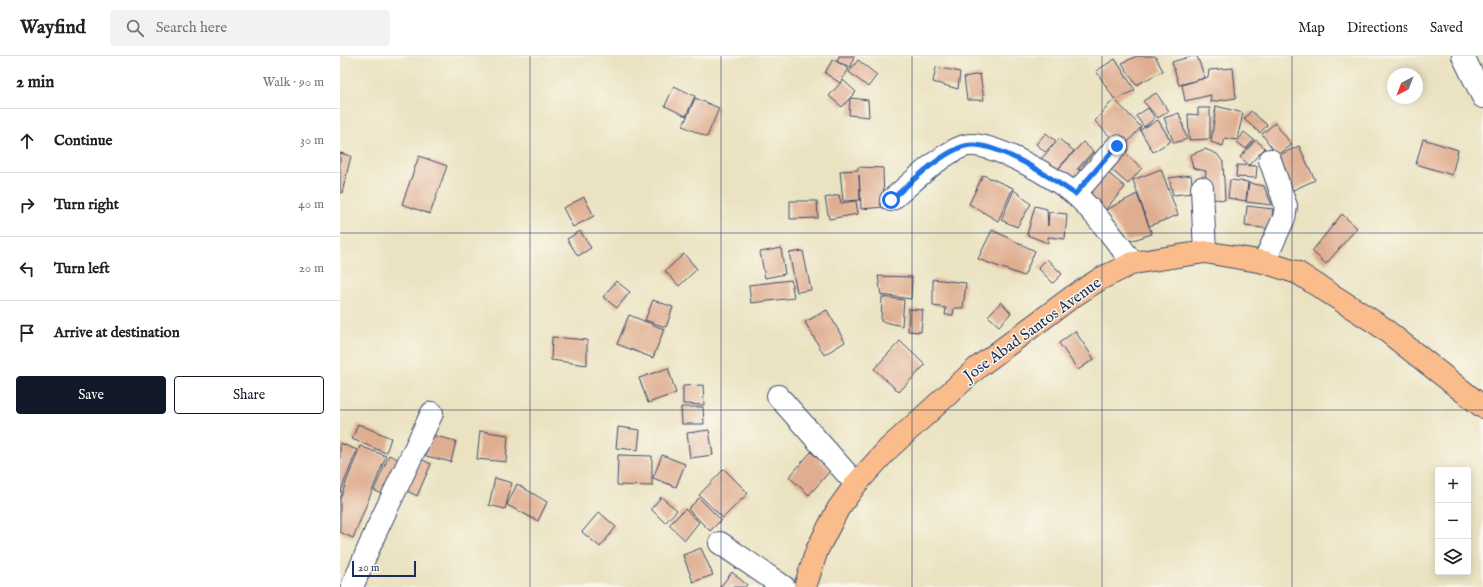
<!DOCTYPE html>
<html lang="en">
<head>
<meta charset="utf-8">
<style>
  body { margin:0; font-family:"IM FELL English",serif; background:#f2f2f2; color:#202124 }
  .controls { position:absolute; right:12px; bottom:12px; display:grid; overflow:hidden; border-radius:4px; box-shadow:0 2px 10px #0003 }
  .controls button { width:36px; height:36px; display:grid; place-items:center; padding:0; border:0; border-bottom:1px solid #e0e0e0; background:#fff; color:#202124; font:20px sans-serif }
  .compass { position:absolute; left:1047px; top:12px; width:36px; height:36px; border-radius:50%; background:#fff; box-shadow:0 2px 10px #0003; rotate:222deg }
  .scale { position:absolute; left:12px; bottom:10px; width:64px; box-sizing:border-box; padding-left:4px; border:2px solid #1b2f5e; border-top:0; font-size:11px; line-height:14px; white-space:nowrap; color:#1b2f5e; -webkit-text-stroke:3px #fbf7ec; paint-order:stroke }
  .stop { position:absolute; width:12px; height:12px; margin:-9px; border:3px solid #1a73e8; border-radius:50%; background:#fff }
  .stop.end { background:#1a73e8; border-color:#fff; box-shadow:0 1px 4px #0008 }
  .list { margin:0; padding:0; list-style:none }
  h2 { display:flex; justify-content:space-between; align-items:center; height:52px; margin:0; padding:0 16px; font-size:17px }
  h2 small { font-size:13px; font-weight:400; color:#757577 }
  .list li { display:grid; grid-template-columns:26px 1fr auto; gap:12px; align-items:center; box-sizing:border-box; height:64px; padding:0 16px; border-top:1px solid #e0e0e0 }
  .list b { display:block; font-size:15px; white-space:nowrap }
  .list em { font-size:13px; font-style:normal; color:#757577 }
  .actions { display:flex; gap:8px; padding:12px 16px }
  .actions a { flex:1; padding:9px 0; border:1px solid #111827; border-radius:4px; text-align:center; font-size:14px; color:#111827 }
  .actions .main { background:#111827; color:#fff }
  .icon { flex:none; width:22px; height:22px; fill:none; stroke:currentColor; stroke-width:2; stroke-linecap:round; stroke-linejoin:round }
  .map { position:relative; flex:none; width:1143px; height:531px; overflow:hidden }
  header { display:flex; align-items:center; gap:24px; box-sizing:border-box; height:56px; padding:0 20px; background:#fff; border-bottom:1px solid #e0e0e0 }
  header strong { font-size:19px }
  nav { display:flex; gap:22px; margin-inline-start:auto; font-size:14px }
  .search { width:280px; height:36px; background:#f2f2f2; display:flex; align-items:center; gap:10px; box-sizing:border-box; padding:0 14px; border-radius:4px; color:#757577; font-size:15px }
  main { display:flex }
  aside { flex:1; background:#fff }
  .map>svg:first-child { display:block }
  .building { fill:#dfad90 }
  .lines { fill:none; stroke-linecap:round; stroke-linejoin:round }
  .minor-casing { stroke:#3a4a6d; stroke-width:24 }
  .highway-casing { stroke:#3a4a6d; stroke-width:24 }
  .minor { stroke:#fff; stroke-width:22 }
  .highway { stroke:#fabc8b; stroke-width:22 }
  .route { stroke:#1a73e8; stroke-width:5 }
  .grid { fill:none; stroke:#1b2f5e; stroke-width:1; stroke-opacity:0.55 }
  .labels { text-anchor:middle; dominant-baseline:central; stroke-width:3; stroke-linejoin:round; paint-order:stroke }
  .street-label { font-size:16px; fill:#1b2f5e; stroke:#fbf7ec }
</style>
</head>
<body>
<header>
<strong>Wayfind</strong>
<div class="search"><svg class="icon" aria-label="search" viewBox="0 0 24 24"><circle cx="10" cy="10" r="6"/><path d="M15 15l6 6"/></svg>Search here</div>
<nav><a>Map</a><a>Directions</a><a>Saved</a></nav>
</header>
<main>
<aside>
<h2>2 min<small>Walk · 90 m</small></h2>
<ul class="list">
<li><svg class="icon" aria-label="ahead" viewBox="0 0 24 24"><path d="M12 20V5M6 11l6-6 6 6"/></svg><div><b>Continue</b></div><em>30 m</em></li>
<li><svg class="icon" aria-label="right" viewBox="0 0 24 24"><path d="M7 20v-9h11M14 6l5 5-5 5"/></svg><div><b>Turn right</b></div><em>40 m</em></li>
<li><svg class="icon" aria-label="left" viewBox="0 0 24 24"><path d="M17 20v-9H6M10 6l-5 5 5 5"/></svg><div><b>Turn left</b></div><em>20 m</em></li>
<li><svg class="icon" aria-label="arrive" viewBox="0 0 24 24"><path d="M6 21V4h12l-3 4 3 4H6"/></svg><div><b>Arrive at destination</b></div></li>
</ul>
<div class="actions"><a class="main">Save</a><a>Share</a></div>
</aside>
<div class="map">
<svg width="1143" height="531" viewBox="0 0 1143 531">
  <rect width="100%" height="100%" fill="#fbf7ec"/>
  <filter id="ink" filterUnits="userSpaceOnUse"><feTurbulence type="fractalNoise" baseFrequency=".025" numOctaves="2"/><feDisplacementMap in="SourceGraphic" scale="8" xChannelSelector="R" yChannelSelector="G"/><feConvolveMatrix kernelMatrix="1 2 1 2 8 2 1 2 1" color-interpolation-filters="sRGB"/></filter>
  <filter id="wash" filterUnits="userSpaceOnUse"><feTurbulence type="fractalNoise" baseFrequency=".012" numOctaves="4" result="noise"/><feDisplacementMap in="SourceGraphic" scale="16" xChannelSelector="R" yChannelSelector="G"/><feGaussianBlur stdDeviation="0.9" result="paint"/><feColorMatrix in="noise" values="0 0 0 0 0 0 0 0 0 0 0 0 0 0 0 0 0 1.4 0 .05"/><feComposite in="paint" operator="in"/></filter>
  <g filter="url(#wash)">
    <rect width="100%" height="100%" fill="#eae2c0"/>
    <g id="blocks">
      <path class="building" d="M499 0H514L511 11 497 6Z
        M797 0H815L823 15 796 29 782 7Z
        M852 0H857L865 22 839 29 832 6Z
        M493 3 509 13 500 27 485 17Z
        M775 3 795 34 775 44 756 15Z
        M518 4 537 19 528 31 509 16Z
        M596 11 620 16 618 33 593 26Z
        M893 12 896 42 870 46 871 39 845 45 842 29 868 21 869 14Z
        M640 18 644 44H627L624 21Z
        M503 24 516 36 510 42 528 44 529 61 509 59 510 42 502 51 489 40Z
        M334 30 355 40 346 60 325 50Z
        M816 37 829 55 818 62 803 45Z
        M355 42 379 52 367 81 343 70Z
        M774 43 801 71 782 93 755 65Z
        M876 50 903 57 897 84 885 82 883 90 871 86Z
        M808 52 815 62 804 71 796 60Z
        M858 52H870V83L849 84 848 58 858 59Z
        M911 55 927 69 920 77 904 63Z
        M839 57 847 83 834 87 824 62Z
        M818 64 831 85 813 96 800 74Z
        M935 67 952 89 937 99 922 78Z
        M904 76 914 84 906 93 897 86Z
        M706 77 716 85 705 96 696 88Z
        M719 83 734 95 715 116 701 103Z
        M1083 83 1118 94 1112 119 1076 108Z
        M916 84 925 92 909 109 900 101Z
        M743 86 753 95 737 113 746 120 737 130 714 118Z
        M959 90 975 124 947 137 930 103Z
        M865 93 877 98 883 106 885 144 863 142 866 115 853 112 850 99Z
        M781 94 802 112 788 128 767 110Z
        M754 96 762 103 747 120 739 113Z
        M0 97 11 100 2 137H0Z
        M79 100 107 110 90 158 62 148Z
        M897 109 917 110 916 122 896 121Z
        M518 111 543 112 544 151 521 153 519 119 520 144 503 145 500 115 518 114Z
        M821 113 838 159 809 170 793 124Z
        M767 116 785 131 764 155 746 140Z
        M643 119 673 132 658 165 629 148Z
        M851 119 853 137 833 139 829 122Z
        M890 124 908 126 906 145 888 142Z
        M909 127 924 130 932 149 906 146Z
        M674 134 691 148 677 171 661 164Z
        M797 138 812 178 787 186 766 154Z
        M499 139 501 147 516 145 518 158 489 163 485 142Z
        M244 141 254 160 233 171 223 152Z
        M450 145H477L478 162 450 163Z
        M695 150 707 153 708 170 709 156 727 158 725 183 708 181V187L687 179Z
        M907 150 933 153 931 173 905 170Z
        M1002 158 1017 172 986 208 972 195Z
        M652 174 695 195 684 220 638 203Z
        M240 175 251 192 238 200 227 183Z
        M441 192 445 218 425 222 420 196Z
        M463 195 471 234 457 236 449 197Z
        M344 198 357 213 339 230 325 215Z
        M707 203 722 218 713 227 698 212Z
        M538 220 572 221 571 243 541 239Z
        M593 223 626 227 623 252H614L613 259H605L606 252 593 250Z
        M451 224 454 242 411 247 409 229Z
        M276 225 290 236 277 252 263 241Z
        M542 241 564 244 562 270 541 265Z
        M313 244 333 251 326 271 305 264Z
        M661 246 671 257 659 270 648 260Z
        M569 253 583 254 581 276 568 275Z
        M487 254 505 286 484 299 465 266Z
        M289 259 324 273 313 302 277 288Z
        M735 275 754 303 738 314 719 287Z
        M212 281 247 284V309L211 304Z
        M560 285 585 309 559 336 534 313Z
        M328 312 336 337 308 347 299 322Z
        M363 329 364 349 343 348V330Z
        M341 351H363L364 368H342Z
        M18 368 51 382 46 397 12 383Z
        M278 371 300 374 298 394 276 392Z
        M369 374 373 399 350 402 347 377Z
        M140 375 168 379 166 406 137 403Z
        M91 379 116 385 111 406 86 400Z
        M0 387 17 394 0 437Z
        M20 390 46 400 13 482 0 476V443Z
        M471 396 491 414 469 439 449 421Z
        M49 399 65 407 47 441 34 434Z
        M278 399 312 400V430L277 429Z
        M322 399 345 408 336 431 313 422Z
        M81 403 91 408 77 440 67 435Z
        M384 413 408 437 383 462 359 439Z
        M155 422 172 427 165 453 149 449Z
        M177 428 207 446 198 465 167 449Z
        M321 441 337 454 325 467 311 453Z
        M359 442 381 464 370 475 348 453Z
        M345 453 359 466 345 484 329 469Z
        M259 456 276 471 260 491 242 476Z
        M361 492 373 519 353 526 343 499Z
        M392 516 407 529 405 531H380Z"/>
    </g>
  </g>
  <g filter="url(#ink)">
    <use href="#blocks" fill-opacity="0" stroke="#3a4a6d" stroke-width="1"/>
    <g class="lines">
      <defs>
        <path id="minor" d="M1123 0 1143 41
          M862 132 865 196
          M735 138 777 90
          M551 144C572 127 599 99 624 90 647 82 718 123 736 139 758 159 775 184 793 207
          M924 206 944 162 946 150 930 104
          M438 340 516 428
          M380 487 444 531
          M12 531 36 475 92 357"/>
        <path id="highway" d="M465 531 477 494 498 453 516 428 548 393 637 312 732 241 760 223 793 207 865 196 924 206 958 217 1039 269 1143 351"/>
      </defs>
      <use href="#minor" class="minor-casing"/>
      <use href="#highway" class="highway-casing"/>
      <use href="#minor" class="minor"/>
      <use href="#highway" class="highway"/>
    </g>
  </g>
  <g class="lines" filter="url(#ink)">
    <path class="route" d="M551 144C569 128 602 96 625 90 652 82 713 123 735 138L777 90"/>
  </g>
  <path class="grid" d="M190 0V531M381 0V531M572 0V531M762 0V531M952 0V531M0 177H1143M0 354H1143"/>
  <g class="labels">
    <g class="street-label">
      <text transform="translate(693 274) rotate(-36)">Jose Abad Santos Avenue</text>
    </g>
  </g>
</svg>
<div class="controls">
<button>+</button>
<button>−</button>
<button><svg class="icon" aria-label="layers" viewBox="0 0 24 24"><path d="M12 4l9 5-9 5-9-5zM3 14l9 5 9-5"/></svg></button>
</div>
<svg class="compass" viewBox="-18 -18 36 36"><path d="M0-13l5 13h-10z" fill="#e53935"/><path d="M0 13l5-13h-10z" fill="#757577"/></svg>
<div class="scale">20 m</div>
<div class="stop" style="left:551px;top:144px"></div>
<div class="stop end" style="left:777px;top:90px"></div>
</div>
</main>
</body>
</html>
